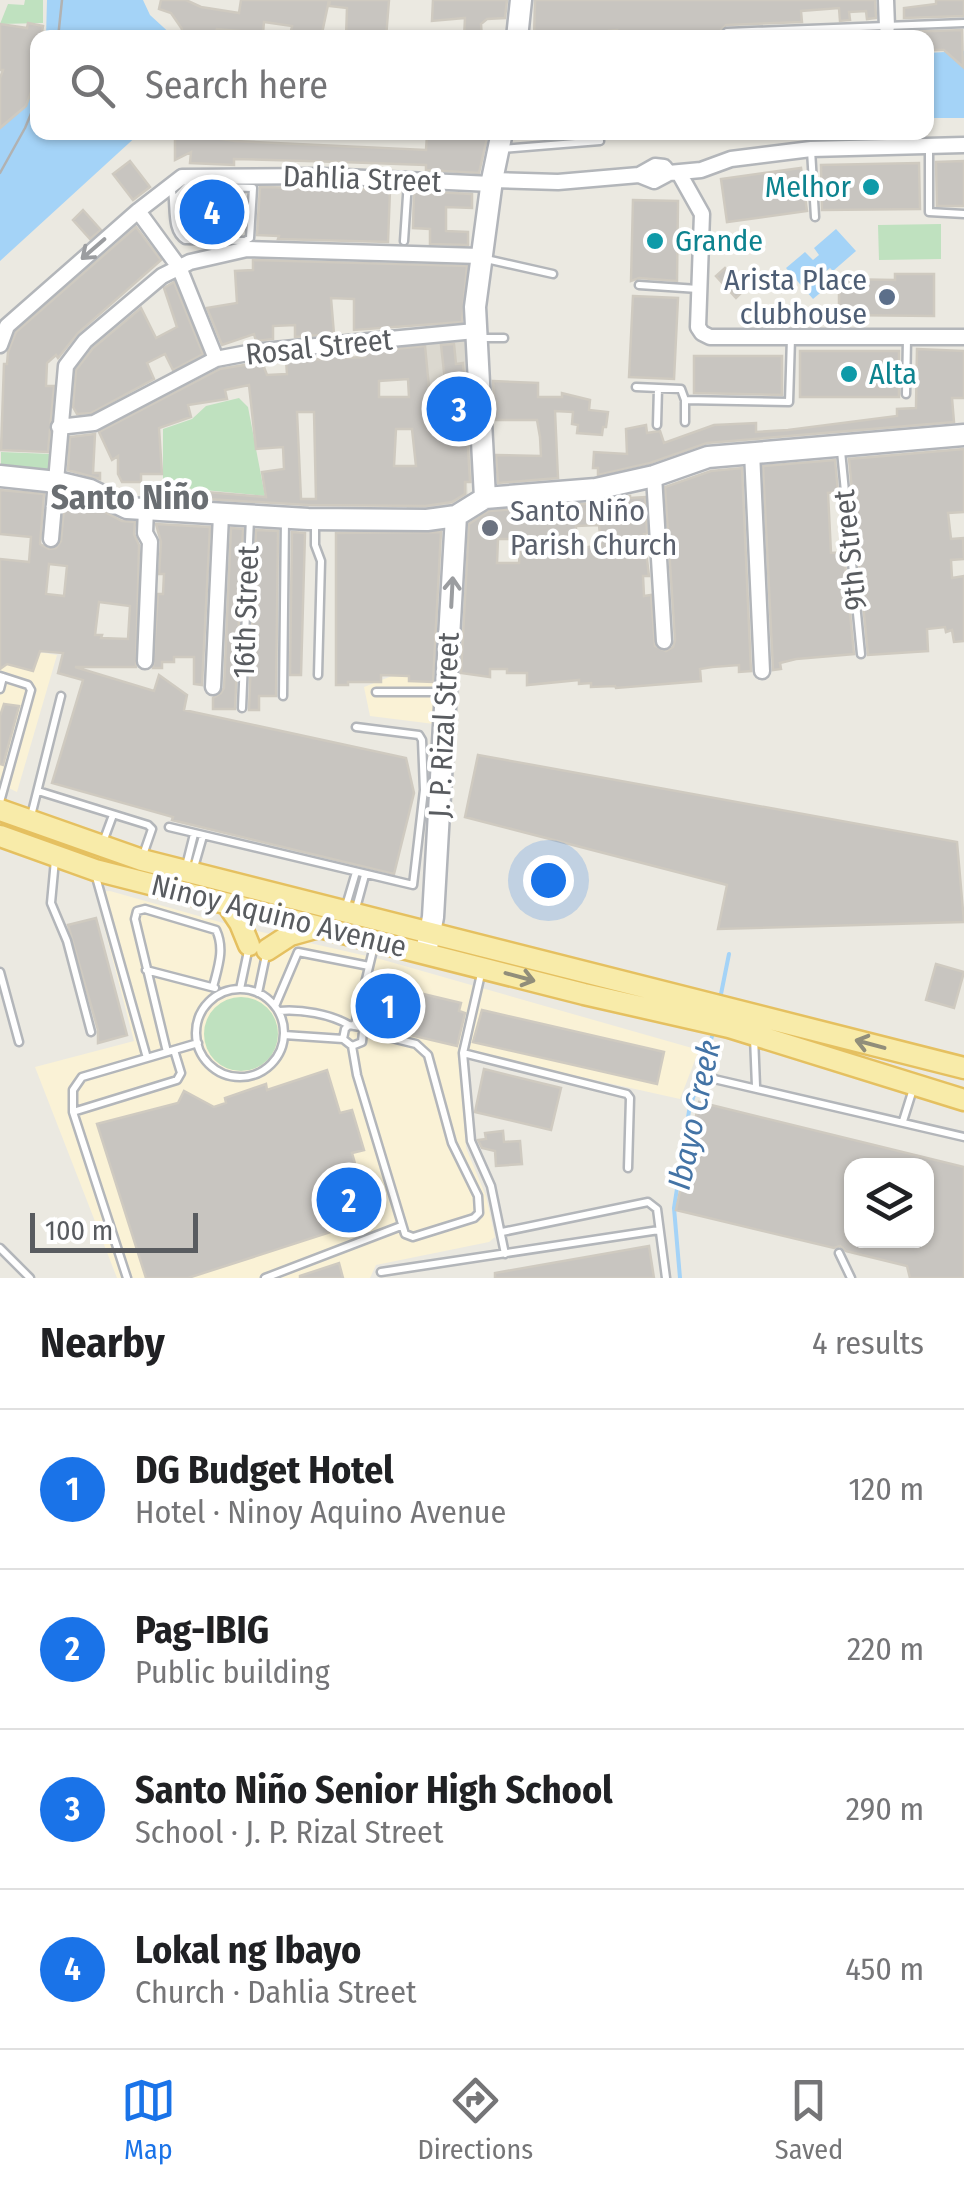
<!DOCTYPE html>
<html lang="en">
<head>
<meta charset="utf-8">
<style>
  body { margin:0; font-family:"Fira Sans Condensed",sans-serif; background:#f2f2f2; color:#202124 }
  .controls { position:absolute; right:30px; bottom:30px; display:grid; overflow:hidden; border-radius:20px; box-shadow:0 2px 8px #0004 }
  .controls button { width:90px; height:90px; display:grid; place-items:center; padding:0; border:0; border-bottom:2px solid #e0e0e0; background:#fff; color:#202124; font:50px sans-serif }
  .scale { position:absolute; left:30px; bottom:25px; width:168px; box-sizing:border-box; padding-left:10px; border:5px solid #595c60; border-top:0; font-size:28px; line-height:35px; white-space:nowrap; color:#595c60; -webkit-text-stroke:8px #fff; paint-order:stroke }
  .you { position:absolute; left:548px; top:880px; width:35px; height:35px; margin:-25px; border:8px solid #fff; border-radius:50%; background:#1a73e8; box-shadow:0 0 0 15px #1a73e833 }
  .badge { display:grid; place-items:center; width:65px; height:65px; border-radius:50%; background:#1a73e8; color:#fff; font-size:32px; font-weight:700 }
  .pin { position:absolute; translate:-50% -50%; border:5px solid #fff; box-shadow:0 2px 10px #0006 }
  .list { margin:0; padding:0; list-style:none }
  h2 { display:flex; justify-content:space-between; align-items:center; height:130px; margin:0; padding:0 40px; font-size:42px }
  h2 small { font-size:32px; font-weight:400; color:#757577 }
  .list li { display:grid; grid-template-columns:65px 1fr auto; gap:30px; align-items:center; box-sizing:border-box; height:160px; padding:0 40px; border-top:2px solid #e0e0e0 }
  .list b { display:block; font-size:38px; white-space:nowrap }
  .list p { margin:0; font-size:32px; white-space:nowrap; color:#757577 }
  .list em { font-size:32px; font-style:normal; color:#757577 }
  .icon { flex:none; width:55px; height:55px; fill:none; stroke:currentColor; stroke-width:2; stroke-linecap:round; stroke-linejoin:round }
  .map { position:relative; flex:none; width:964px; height:1278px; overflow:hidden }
  .search { position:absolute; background:#fff; box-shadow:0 2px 8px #0004; left:30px; right:30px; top:30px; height:110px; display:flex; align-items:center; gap:25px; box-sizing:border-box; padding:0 35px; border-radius:20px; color:#757577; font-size:38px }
  .sheet { height:770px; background:#fff }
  nav { display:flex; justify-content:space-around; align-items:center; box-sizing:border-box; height:140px; border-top:2px solid #e0e0e0; background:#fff; font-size:28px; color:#757577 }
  nav a { display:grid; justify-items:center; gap:5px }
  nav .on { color:#1a73e8 }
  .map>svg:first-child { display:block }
  .commercial { fill:#faf2d6 }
  .education { fill:#dbd8cf }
  .green { fill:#bfe1bf }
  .water { fill:#a4d3f7 }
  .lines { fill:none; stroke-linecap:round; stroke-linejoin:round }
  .stream { stroke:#a4d3f7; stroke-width:4 }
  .building { fill:#c8c5c0; stroke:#cfcac0; stroke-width:2.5; fill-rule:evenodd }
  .lane-casing { stroke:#b3b6ba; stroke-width:11 }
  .street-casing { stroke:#b3b6ba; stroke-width:19 }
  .secondary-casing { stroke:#b2b5ba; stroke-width:25 }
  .primary-casing { stroke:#e5c060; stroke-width:25 }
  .lane { stroke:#fff; stroke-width:6 }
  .street { stroke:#fff; stroke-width:14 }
  .secondary { stroke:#fff; stroke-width:20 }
  .primary { stroke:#f8eba9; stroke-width:20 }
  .tram { stroke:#b1b2b2; stroke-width:2.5 }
  .oneway { stroke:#9b9da0 }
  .oneway2 { stroke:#918e7a }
  .culture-dot { fill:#0f9aa8; stroke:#fff; stroke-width:4 }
  .service-dot { fill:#5c6f8a; stroke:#fff; stroke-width:4 }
  .worship-dot { fill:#6b7280; stroke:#fff; stroke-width:4 }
  .labels { text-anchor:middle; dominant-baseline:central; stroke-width:8; stroke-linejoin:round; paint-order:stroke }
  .street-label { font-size:30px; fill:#595c60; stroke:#fff }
  .culture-label { font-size:30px; fill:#0d838f; stroke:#fff; text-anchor:start }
  .service-label { font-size:30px; fill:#4e5e75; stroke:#fff; text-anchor:end }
  .worship-label { font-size:30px; fill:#5b616d; stroke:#fff; text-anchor:start }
  .water-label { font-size:32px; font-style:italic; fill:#4474a6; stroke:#fff }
  .quarter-label { font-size:35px; font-weight:bold; fill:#6a6e72; stroke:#fff }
</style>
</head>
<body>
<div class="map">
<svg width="964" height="1278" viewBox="0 0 964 1278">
  <rect width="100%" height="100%" fill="#ebe9e1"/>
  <path class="commercial" d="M0 646 57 655 17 792 0 784Z
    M445 655 434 724 370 716 364 687Z
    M110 891 227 924 380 959 699 1050 680 1099 459 1050 466 1148 486 1196 495 1237 489 1242 376 1265 370 1278H117L35 1067 134 1041 95 892Z"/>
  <path class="education" d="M465 337 478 483H467L468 502 435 518H407L406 485 417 484 404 343Z"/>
  <path class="green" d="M25 0H43V23L0 24 8 4 24 5Z
    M941 224V259L879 260 878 225Z
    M239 398 248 407 265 496 163 486V429L192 419 206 406Z
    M1 452 51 454 50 472 1 470Z
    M204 1034a37 37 0 1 1 74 0a37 37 0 1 1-74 0Z"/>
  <path class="water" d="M47 0H143L150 15 174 37H46Z
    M964 51V118H927L926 53Z
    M37 77 38 132 140 133 0 261V123L33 93Z
    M836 229 856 251 833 271 830 268 824 273 832 283 813 299 786 268 805 252 813 260 819 255 814 248Z"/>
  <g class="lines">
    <path class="stream" d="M720 999 729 954
      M680 1278 674 1208 689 1111 713 1033"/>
  </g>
  <path class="building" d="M161 0H186L201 7 239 13 241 0H329L321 38 290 36 292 26 264 22 263 33 217 29 214 38H180L182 29 171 13 159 9Z
    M330 0H389L386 38H346L347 8 329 6Z
    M433 0H507L505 18 487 19 481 24 482 38H464L465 18 432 21Z
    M535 0H875L876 18 867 19 866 11 849 12 850 20 840 21 839 8 801 11 802 22 726 25 721 30 723 38H617V30L599 32 600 38 549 35V38H534Z
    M936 0H964V16L904 18V8L936 4Z
    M28 23 43 26 41 38H38L33 87 26 106 0 128V78L3 70H0V24L27 28Z
    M962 30 963 67 944 50H926V38H906L905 32Z
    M175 132 235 141 426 150 427 135 463 133V137L487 138 479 173 426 170V165L341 162 234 159V165L190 163 191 152 175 160Z
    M130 161 150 187 133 200 113 174Z
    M964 161V206H937L936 162Z
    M919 163 920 209 822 210 821 165Z
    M801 168 807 211 727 222 721 179Z
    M260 187 390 190 388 242 278 239 279 236 257 235Z
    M414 191 472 194V208L446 207V231L468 232V245L430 244V229L413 228Z
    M190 193 232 194V198H246L244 228 230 227V231L184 228V200Z
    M633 200 678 201 677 281 639 278 631 281Z
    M83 210 101 230 90 239 73 220Z
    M136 227 161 260 78 333 58 358 56 355 47 363 46 386H54L48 452 1 450 4 364H7L8 352 16 332Z
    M253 260 467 266 462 322 354 330V299L331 298 334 334 295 337V325L273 326V339L256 341 254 334 222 345 207 308 237 303 235 271 253 270Z
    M725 268 745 289 736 298 716 276Z
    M895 274H934V316L839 315V279L895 280Z
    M174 282 203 354 173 370 165 354 147 363 154 379 91 413 77 414 73 407 76 370 93 348 141 308 156 338 177 327 164 288Z
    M633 296 678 298 674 379 629 377Z
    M454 344 456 364 463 363 470 482H465V494L452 502 426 506 308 505 158 496 159 488 266 497 262 472 284 469 283 447 256 449 249 385 225 390 227 399 188 405 191 417 159 428 162 474H141V482H122L118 474V456L112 460 99 432 220 369 262 362 267 375 287 374 286 360 326 359V356L343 354 344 358 365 357V352L425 346 432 418 449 417 441 345ZM408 379 409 397H379V381ZM297 412H314L316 499H301ZM396 429H412L416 466H394Z
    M917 349 964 351V398H952L954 422 707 443 650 463 598 475V468H593L594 452 627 454 626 429 646 425 647 433 660 431 664 443 714 425 756 423V432L788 430 897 416V409L916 408Z
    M800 351H899V397H800Z
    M694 356H782V395L694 393Z
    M493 381 538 383V397H562V393L590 400 589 410 608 412 606 427H603L602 435 577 433 578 425 572 424 573 412 555 411 558 478 498 483 496 455 541 456 540 437 537 420H495Z
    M95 434 93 473H100V479L68 470 70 437Z
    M964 449V512L948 513 951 539 963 538 964 559 951 560 952 578 964 576V641L954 642 952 630 946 632 945 627 927 629 928 651 868 655 849 459Z
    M835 460 838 492 828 493 831 553 844 552 854 654 796 659 780 663 781 669 773 670 763 466Z
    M742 468 751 671 739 672V665L712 667 700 669 701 681 616 688 615 686 591 687V683L579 684V680L527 685V673H507V669H490V677L461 673 469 524 489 511 597 503 630 496V498L645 497 647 533 644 534 649 576H643L644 596 651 595 655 646 666 651 673 647 675 640 665 487 711 471ZM599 525 601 545 576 549V526ZM498 539H521L519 563H497Z
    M0 490 44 494 40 544 49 549 56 548 61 541 65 498 80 502 79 508 99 509 122 521 135 522 134 534 139 545 136 667H75L154 691 159 675 187 695 184 710 406 758 414 793 394 874 172 820 173 817 52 783 83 680 58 673 63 653 40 651 33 671 7 664 0 669V559L29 562 31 537 0 534ZM49 564 67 566 64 596 46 594ZM99 602 130 606 128 639 101 638 102 635H95Z
    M156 524 210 527 202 685 194 684V657H174V662H162V668H153L158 594H163L164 574H159L161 542Z
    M231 528 243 529 235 709H213V698L221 693 224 688Z
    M256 530 278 531 276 696H259V710H249Z
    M292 532 305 533 301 675H290Z
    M441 532 433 682 409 681V676L381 675V682H348V685H336V533Z
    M4 704 19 706 3 765 0 764V716Z
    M478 755 957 842 964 922 718 929 727 885 465 817Z
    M96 918 127 1035 98 1043V1030L68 925Z
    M936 964 964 972 954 1008 926 1000Z
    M377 983 461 1003 459 1011 465 1013 457 1046 368 1025Z
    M482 1010 664 1052 657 1084 473 1042Z
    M484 1069 561 1088 551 1130 475 1112Z
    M327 1070 340 1113 352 1110 364 1150 352 1153 371 1219 188 1278H146L97 1124 178 1103 184 1091 214 1107 226 1103 225 1098 266 1084 267 1090Z
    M699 1102 964 1167V1278H910L907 1266 846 1251 840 1246 834 1248 676 1210ZM852 1166H926V1240H852Z
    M503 1131 504 1142 520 1141 522 1164 496 1166 495 1151 482 1148 478 1140 486 1139 485 1133Z
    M649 1246 654 1278H495V1273Z
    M339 1263 343 1278H300V1276Z"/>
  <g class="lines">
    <defs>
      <path id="lane" d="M727 32 964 23
        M502 149 600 141
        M929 149V212L964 214
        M811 150 815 217
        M171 186C176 204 169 230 185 240L245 241 250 238 253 188 187 186 174 200
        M404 241 408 181
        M486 259 553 274
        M639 285 698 289
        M482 338H504
        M636 387 681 389 685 400 789 402 791 338
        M906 394 907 339
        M685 422V400
        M657 425 658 388
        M841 451 861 654
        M315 522V545L321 561 318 675
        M0 676 28 685 31 690 0 802
        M0 689 3 677
        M376 692H440
        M283 696 285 519
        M242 708 250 518
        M38 791 148 825 152 829 143 855
        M31 816 61 696
        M169 827 413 885 424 790 422 740 419 735 356 727
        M103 842 113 815
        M55 860 51 903 67 941 91 1032
        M186 866 194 834
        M193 871 203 836
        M96 877 147 1058
        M345 909 356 872
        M355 912 365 875
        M146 970 215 988
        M0 972 19 1042
        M481 974 463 1053 471 1141 491 1186 505 1254
        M240 989 248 951
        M196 1033a44 44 0 1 1 88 0a44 44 0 1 1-88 0Z
        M258 993 266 955
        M275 1006 298 952 369 966
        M279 1011C301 1009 330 1014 349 1025
        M355 1025 374 946
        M284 1035 343 1039 352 1046 362 1042 363 1031 360 1027 349 1025 345 1029 343 1039
        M754 1037 756 1086
        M352 1046 357 1075 405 1234 413 1237 474 1218 479 1213 478 1196 452 1143 428 1055 416 1044 363 1031
        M167 1052 135 919 137 911 145 909 216 930C225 949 218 967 213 987
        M463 1053 627 1094 630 1098 628 1168
        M714 1079 964 1137
        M73 1112 177 1080 181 1073 174 1050
        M903 1121 913 1089
        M502 1232 648 1202 657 1209 666 1278
        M0 1248 30 1278
        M839 1253 851 1278
        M381 1272 659 1230
        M127 1278 73 1112V1090L82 1077 198 1043
        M265 1278 401 1226"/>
      <path id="street" d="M886 0 887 27
        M679 173 702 214 698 327 702 333 710 337H964
        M639 175 655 166 664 167 669 173 701 170 731 159 811 149 964 145
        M492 180 558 182 639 175 654 181 669 173
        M138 211 179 267 216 359
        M0 345 7 326 138 211 182 177 324 176 491 184
        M59 427 94 423 216 359 253 352 475 331
        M752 452 762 671
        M654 476 664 641
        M51 539 66 366 85 341 162 276 190 262 247 249 480 256
        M145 661 150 542 145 533 146 509
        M213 687 221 515"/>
      <path id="secondary" d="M517 38 521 0
        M0 476 57 482 90 490 127 508 308 519 427 520 456 516 485 498 596 489 654 476 708 457 964 435
        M485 498 475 307 492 180 502 132
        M427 947 433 917 456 516"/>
      <path id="primary" d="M0 810 142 860 964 1068
        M0 836 95 870 584 994 729 1027 964 1100
        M228 905 240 923 249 945
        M267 950 290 935 315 928"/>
    </defs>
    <use href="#lane" class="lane-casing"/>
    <use href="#street" class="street-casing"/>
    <use href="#secondary" class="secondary-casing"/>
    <use href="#primary" class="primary-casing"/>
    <use href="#lane" class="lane"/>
    <use href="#street" class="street"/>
    <use href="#secondary" class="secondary"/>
    <use href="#primary" class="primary"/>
    <path class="tram" d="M58 38 62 0
      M0 173 25 128 38 97"/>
  </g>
  <defs><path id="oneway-shaft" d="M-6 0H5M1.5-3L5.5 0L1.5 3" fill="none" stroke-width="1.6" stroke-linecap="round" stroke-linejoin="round" transform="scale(2.5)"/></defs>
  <g class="oneway">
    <use href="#oneway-shaft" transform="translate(93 249) rotate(139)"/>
    <use href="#oneway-shaft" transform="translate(452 592) rotate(-87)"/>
  </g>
  <g class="oneway2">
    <use href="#oneway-shaft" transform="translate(520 977) rotate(15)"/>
    <use href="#oneway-shaft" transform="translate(870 1044) rotate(-165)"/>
  </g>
  <g class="culture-dot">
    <circle cx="871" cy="187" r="10"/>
    <circle cx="655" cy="241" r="10"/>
    <circle cx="849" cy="374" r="10"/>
  </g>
  <circle class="service-dot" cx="887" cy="297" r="10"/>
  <circle class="worship-dot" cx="490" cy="528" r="10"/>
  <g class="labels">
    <g class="street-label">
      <text transform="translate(362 179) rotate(2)">Dahlia Street</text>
      <text transform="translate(319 347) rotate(-6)">Rosal Street</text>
      <text transform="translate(850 550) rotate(-96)">9th Street</text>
      <text transform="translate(246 612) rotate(-88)">16th Street</text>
      <text transform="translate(444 725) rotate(-87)">J. P. Rizal Street</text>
      <text transform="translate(279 916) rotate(14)">Ninoy Aquino Avenue</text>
    </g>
    <g class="culture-label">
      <text x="851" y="187" text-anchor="end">Melhor</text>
      <text x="675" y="241">Grande</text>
      <text x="869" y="374">Alta</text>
    </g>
    <g class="service-label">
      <text x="867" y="280">Arista Place<tspan x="867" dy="34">clubhouse</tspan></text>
    </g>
    <g class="worship-label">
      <text x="510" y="511">Santo Niño<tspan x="510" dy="34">Parish Church</tspan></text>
    </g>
    <g class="water-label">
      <text transform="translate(694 1115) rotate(-78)">Ibayo Creek</text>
    </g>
    <g class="quarter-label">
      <text x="130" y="497">Santo Niño</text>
    </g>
  </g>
</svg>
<div class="controls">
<button><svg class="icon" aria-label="layers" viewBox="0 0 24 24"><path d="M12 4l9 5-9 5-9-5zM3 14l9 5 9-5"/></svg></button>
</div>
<div class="scale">100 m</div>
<div class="you"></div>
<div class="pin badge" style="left:388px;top:1006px">1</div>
<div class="pin badge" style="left:349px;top:1200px">2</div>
<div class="pin badge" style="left:459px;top:409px">3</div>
<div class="pin badge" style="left:212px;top:212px">4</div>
<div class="search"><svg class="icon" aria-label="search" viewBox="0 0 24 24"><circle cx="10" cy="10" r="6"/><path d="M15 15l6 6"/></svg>Search here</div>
</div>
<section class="sheet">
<h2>Nearby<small>4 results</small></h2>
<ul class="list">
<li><span class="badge">1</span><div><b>DG Budget Hotel</b><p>Hotel · Ninoy Aquino Avenue</p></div><em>120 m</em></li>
<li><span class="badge">2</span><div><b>Pag-IBIG</b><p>Public building</p></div><em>220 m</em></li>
<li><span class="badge">3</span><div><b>Santo Niño Senior High School</b><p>School · J. P. Rizal Street</p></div><em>290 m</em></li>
<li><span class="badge">4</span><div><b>Lokal ng Ibayo</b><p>Church · Dahlia Street</p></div><em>450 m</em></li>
</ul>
</section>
<nav>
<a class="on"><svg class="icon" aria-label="map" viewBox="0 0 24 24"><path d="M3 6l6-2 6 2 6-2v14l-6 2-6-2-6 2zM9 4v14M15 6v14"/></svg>Map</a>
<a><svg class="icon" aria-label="directions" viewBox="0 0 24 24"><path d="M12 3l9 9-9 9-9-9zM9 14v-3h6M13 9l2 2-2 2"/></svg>Directions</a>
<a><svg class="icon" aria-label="saved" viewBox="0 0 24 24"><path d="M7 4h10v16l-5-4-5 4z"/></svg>Saved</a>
</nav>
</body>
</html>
